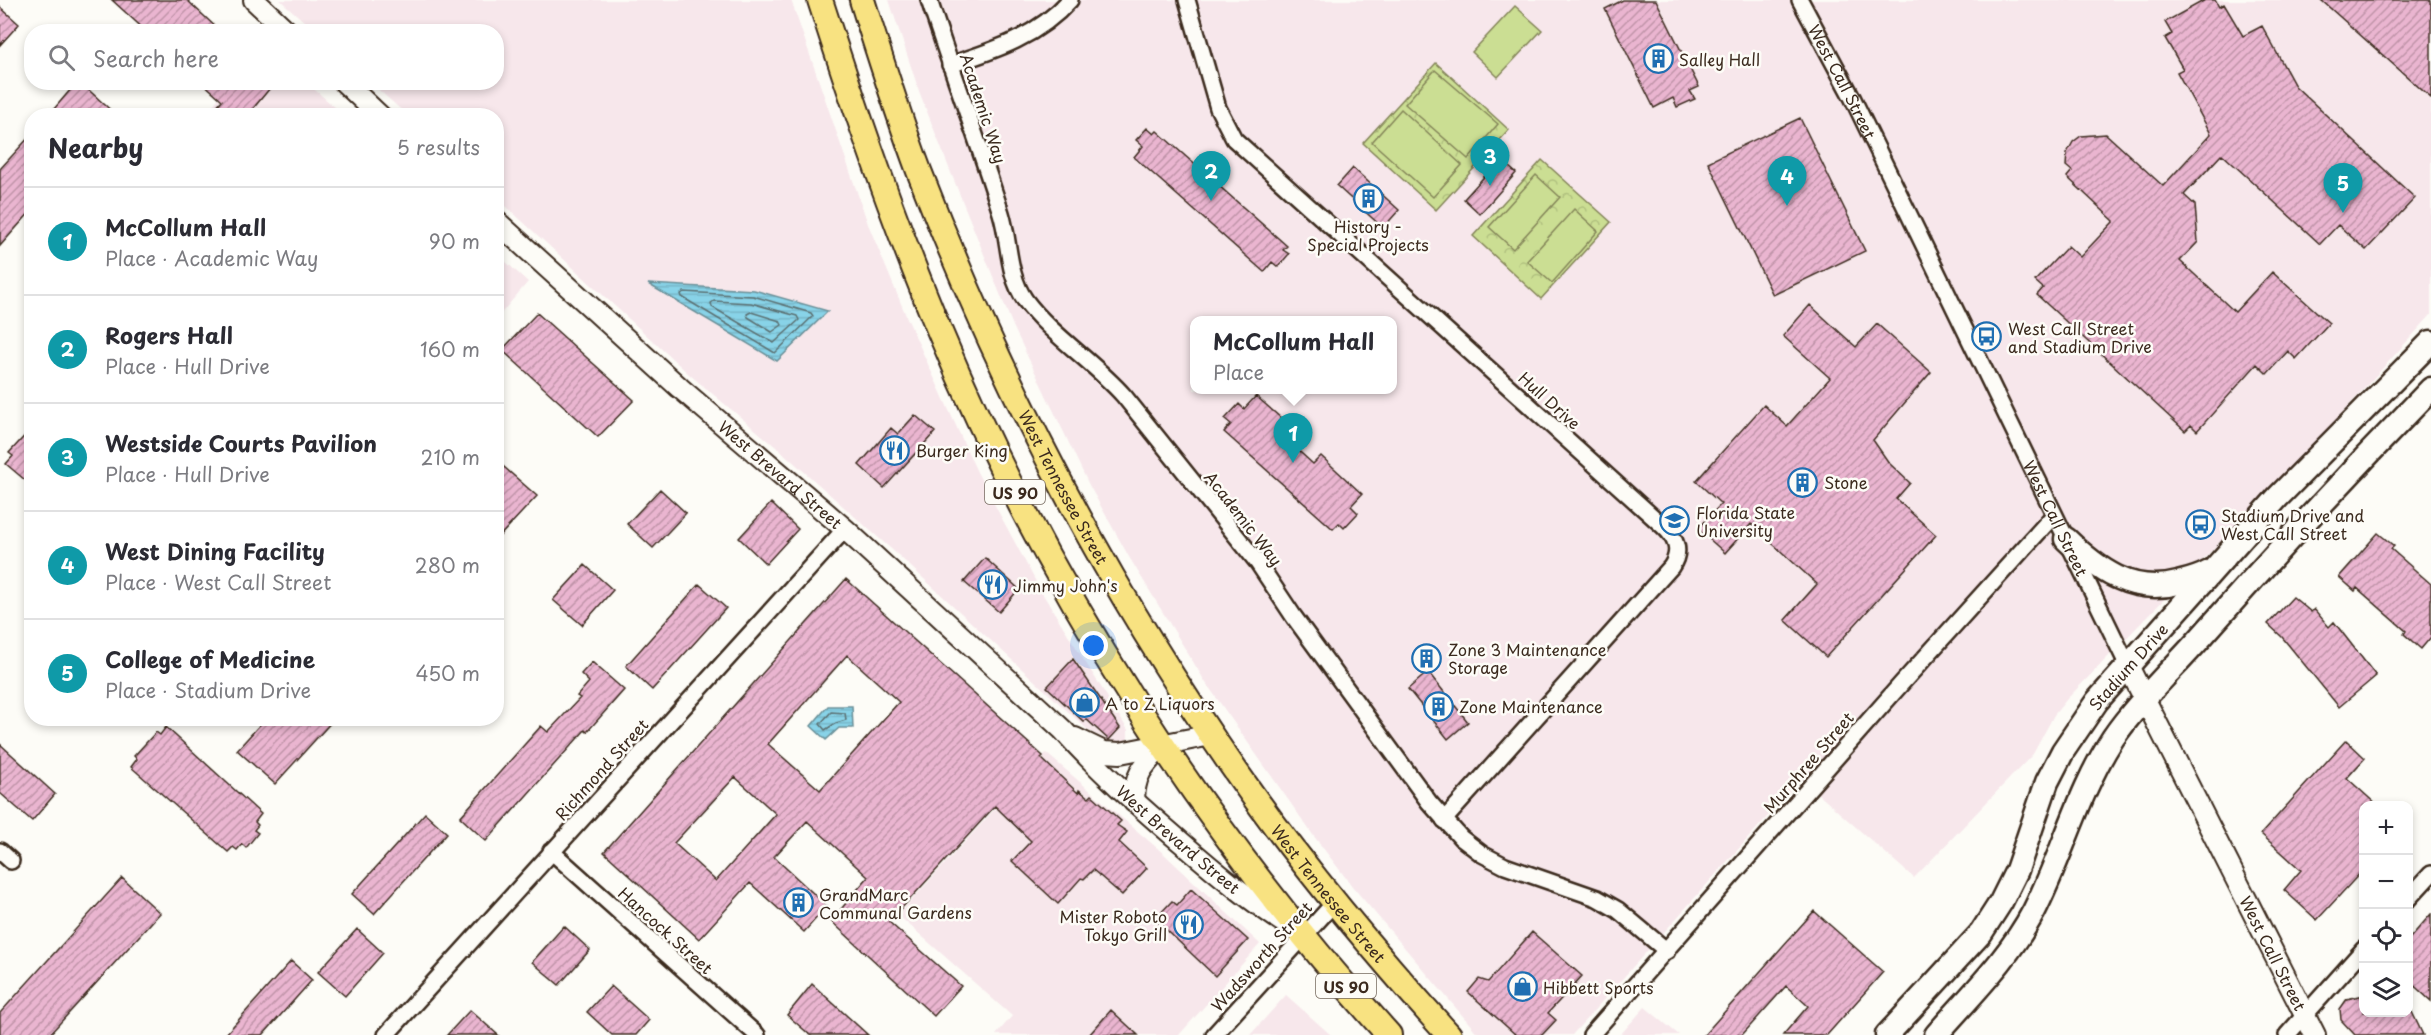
<!DOCTYPE html>
<html lang="en">
<head>
<meta charset="utf-8">
<style>
  body { margin:0; font-family:"Playpen Sans",sans-serif; background:#f7f7f7; color:#2b2b33 }
  .controls { position:absolute; right:18px; bottom:18px; display:grid; overflow:hidden; border-radius:12px; box-shadow:0 3px 9px #0003 }
  .controls button { width:54px; height:54px; display:grid; place-items:center; padding:0; border:0; border-bottom:2px solid #e1e1e2; background:#fff; color:#2b2b33; font:30px sans-serif }
  .you { position:absolute; left:1094px; top:646px; width:21px; height:21px; margin:-15px; border:4px solid #fff; border-radius:50%; background:#1a73e8; box-shadow:0 0 0 9px #1a73e833 }
  .badge { display:grid; place-items:center; width:39px; height:39px; border-radius:50%; background:#111827; color:#fff; font-size:20px; font-weight:700 }
  .pin { position:absolute; translate:-50% -50px; filter:drop-shadow(0 2px 3px #0008) }
  .pin::after { content:''; position:absolute; top:32px; width:21px; height:18px; background:inherit; clip-path:polygon(0 0,100% 0,50% 100%) }
  .popup { position:absolute; left:1190px; top:316px; width:207px; height:78px; box-sizing:border-box; display:grid; place-content:center; border-radius:12px; background:#fff; filter:drop-shadow(0 2px 4px #0005); font-size:20px; white-space:nowrap; color:#7c7c81 }
  .popup b { font-size:22px; color:#2b2b33 }
  .popup::after { content:''; position:absolute; left:50%; top:100%; margin-left:-12px; border:12px solid transparent; border-top-color:#fff }
  .list { margin:0; padding:0; list-style:none }
  h2 { display:flex; justify-content:space-between; align-items:center; height:78px; margin:0; padding:0 24px; font-size:26px }
  h2 small { font-size:20px; font-weight:400; color:#7c7c81 }
  .list li { display:grid; grid-template-columns:39px 1fr auto; gap:18px; align-items:center; box-sizing:border-box; height:108px; padding:0 24px; border-top:2px solid #e1e1e2 }
  .list b { display:block; font-size:22px; white-space:nowrap }
  .list p { margin:0; font-size:20px; white-space:nowrap; color:#7c7c81 }
  .list em { font-size:20px; font-style:normal; color:#7c7c81 }
  .icon { flex:none; width:33px; height:33px; fill:none; stroke:currentColor; stroke-width:2; stroke-linecap:round; stroke-linejoin:round }
  .map { position:relative; flex:none; width:2431px; height:1035px; overflow:hidden }
  .search { position:absolute; background:#fff; box-shadow:0 3px 9px #0003; left:24px; top:24px; width:480px; height:66px; display:flex; align-items:center; gap:15px; box-sizing:border-box; padding:0 21px; border-radius:24px; color:#7c7c81; font-size:22px }
  .panel { position:absolute; background:#fff; box-shadow:0 3px 9px #0003; left:24px; top:108px; width:480px; height:618px; border-radius:24px }
  .map>svg:first-child { display:block }
  .built { fill:#f7e7eb; fill-rule:evenodd }
  .park { fill:url(#park-crowns); stroke:#838458; stroke-width:1.5 }
  .pitch { fill:#cbde93; stroke:#838458; stroke-width:1.5 }
  .water { fill:url(#water-rules); stroke:#698f97; stroke-width:1.5 }
  .lines { fill:none; stroke-linecap:round; stroke-linejoin:round }
  .shore { stroke:#5a6e6f; stroke-width:1.5 }
  .building { fill:url(#building-hatch); stroke:#3b2a1e; stroke-width:1.5; fill-rule:evenodd }
  .minor-casing { stroke:#3b2a1e; stroke-width:20 }
  .tertiary-casing { stroke:#3b2a1e; stroke-width:24 }
  .secondary-casing { stroke:#3b2a1e; stroke-width:27 }
  .primary-casing { stroke:#3b2a1e; stroke-width:28 }
  .minor { stroke:#fdfcf7; stroke-width:15 }
  .tertiary { stroke:#fdfcf7; stroke-width:20 }
  .secondary { stroke:#fdfcf7; stroke-width:22 }
  .primary { stroke:#f8e281; stroke-width:24 }
  .labels { text-anchor:middle; dominant-baseline:central; stroke-width:5; stroke-linejoin:round; paint-order:stroke }
  .shield { fill:#fdfcf7; stroke:#75695f; stroke-width:1.5 }
  .shield-label { font-size:15px; font-weight:bold; fill:#3b2a1e }
  .poi-label { font-size:16px; fill:#3b2a1e; stroke:#fdfcf7; text-anchor:start }
  .street-label { font-size:16px; fill:#3b2a1e; stroke:#fdfcf7 }
</style>
</head>
<body>
<div class="map">
<svg width="2431" height="1035" viewBox="0 0 2431 1035">
  <defs>
    <pattern id="park-crowns" width="20" height="18" patternUnits="userSpaceOnUse" patternTransform="scale(1.5)"><rect width="20" height="18" fill="#cbde93"/><path d="M2 6a3 3 0 1 1 6 0M12 15a3 3 0 1 1 6 0" fill="none" stroke="#afbf7e"/></pattern>
    <pattern id="water-rules" width="6" height="5" patternUnits="userSpaceOnUse" patternTransform="scale(1.5)"><rect width="6" height="5" fill="#88d3e8"/><path d="M0 2.5h6" fill="none" stroke="#76b5c7"/></pattern>
    <pattern id="building-hatch" width="6" height="6" patternUnits="userSpaceOnUse" patternTransform="scale(1.5)"><rect width="6" height="6" fill="#eab5d0"/><path d="M-1 1l2-2M0 6l6-6M5 7l2-2" fill="none" stroke="#bf93a8"/></pattern>
  </defs>
  <rect width="100%" height="100%" fill="#fdfcf7"/>
  <filter id="ink" filterUnits="userSpaceOnUse"><feTurbulence type="fractalNoise" baseFrequency=".0167" numOctaves="2"/><feDisplacementMap in="SourceGraphic" scale="12" xChannelSelector="R" yChannelSelector="G"/><feConvolveMatrix kernelMatrix="1 2 1 2 8 2 1 2 1" color-interpolation-filters="sRGB"/></filter>
  <g filter="url(#ink)">
    <path class="built" d="M280 0H791L868 224 907 318 977 472 1042 593 1128 730V738L1123 744 1116 745 1088 730 898 555 782 452 690 375 497 198 496 116 407 115 371 83 496 82V32L315 31Z
      M889 0H2431V315L2293 467 2067 699 2054 715 2033 754 1914 878 1801 779 1572 1035H1479L1352 886 1313 835 1206 683 1129 557 1089 485 1013 326 949 168 919 91ZM1194 320H1392V390H1194Z
      M232 82 307 83 344 115 204 116Z
      M497 254 528 282 497 318Z
      M1046 753 1163 853 1260 944 1179 1035H996L1012 1016 898 915Z
      M1286 995 1331 1035H1250Z
      M1645 1007 1679 1035H1620Z"/>
    <path class="park" d="M1436 63 1509 130 1436 210 1363 143Z
      M1542 160 1611 222 1541 299 1473 236Z"/>
    <path class="pitch" d="M1515 6 1542 30 1498 77 1472 52Z
      M1435 70 1498 124 1468 159 1405 104Z
      M1401 109 1462 165 1433 197 1372 142Z
      M1536 175 1560 197 1513 249 1489 227Z
      M1574 209 1598 231 1552 283 1527 261Z"/>
    <path class="water" d="M648 284 754 290 828 311 777 361Z
      M828 706H852L853 728H839L826 740 811 726Z"/>
    <g class="lines">
      <path class="shore" d="M684 292 753 296 811 313 813 316 775 353 682 297 681 294Z
        M714 301 751 303 797 316 799 320 774 343 712 307 711 303Z
        M751 312 780 321 782 325 772 332 748 317 747 314Z
        M831 712 845 713 846 720 836 723 825 730 820 724Z"/>
    </g>
    <path class="building" d="M112 0H187L221 32H147Z
      M1623 0H1656L1699 87 1690 91 1695 99 1677 107 1673 98 1654 108 1605 9Z
      M2205 0H2215L2219 7 2224 4 2243 36 2262 26 2295 86 2415 198 2366 250 2338 225 2320 244 2222 154 2184 195 2195 205 2198 242 2180 261 2235 312 2272 272 2329 323 2296 359 2288 351 2267 374 2257 364 2197 431 2191 425 2185 431 2037 295 2043 288 2035 281 2068 246 2080 257 2114 221 2067 177 2072 171 2066 166 2067 153 2073 142 2081 136 2106 134 2163 186 2211 134 2177 72 2183 69 2165 38 2172 34 2165 22Z
      M2321 0H2431V98Z
      M0 7 19 24 0 45Z
      M77 82H80L117 116H48Z
      M202 82H275L247 116H208L222 100Z
      M1800 118 1865 251 1773 295 1708 162Z
      M1147 128 1154 134 1157 131 1287 246 1283 250 1289 254 1278 267 1272 262 1264 272 1134 157 1143 146 1136 140Z
      M32 134V210L0 246V169Z
      M1500 159 1516 173 1480 214 1464 199Z
      M1353 168 1399 210 1383 228 1337 186Z
      M1810 305 1856 347 1877 324 1931 372 1873 440 1889 463 1910 483 1896 499 1936 535 1826 657 1785 620 1817 584 1751 524 1725 553 1698 529 1721 504 1696 481 1764 405 1787 426 1830 378 1783 336Z
      M537 313 634 400 598 437 502 350Z
      M1256 396 1299 434 1290 443 1313 464 1321 456 1362 494 1351 506 1358 513 1344 528 1339 523 1333 529 1224 432 1231 424 1225 419 1239 404 1244 409Z
      M915 415 935 432 884 488 859 465 891 428 898 434Z
      M32 428V486L6 464 13 456 9 453Z
      M496 460 537 496 496 540Z
      M660 489 686 513 653 548 627 524Z
      M771 503 798 529 766 564 739 538Z
      M2378 533 2394 546 2391 549 2431 584V637L2421 649 2404 634 2406 631 2357 588 2355 591 2339 577Z
      M985 558 1019 589 999 612 964 582Z
      M585 565 613 590 582 625 553 600Z
      M846 579 1043 756 1041 758 1078 793 1079 790 1089 798 1092 795 1121 821 1117 825 1127 832 1119 842 1147 868 1122 895 1093 870 1084 879 1081 878 1058 904 1012 861 1031 841 995 806 889 922 961 986 934 1016 831 921 868 877 807 821 774 857 827 906 804 932 750 883 699 939 604 852ZM847 655 899 702 820 790 768 744ZM735 777 776 814 716 881 674 843Z
      M699 584 726 608 652 690 626 666Z
      M2293 597 2311 612 2314 609 2329 627 2334 622 2376 676 2339 707 2282 637 2268 624Z
      M1073 659 1120 728 1109 740 1086 719 1084 722 1047 687Z
      M592 662 624 690 587 732 585 730 486 841 460 817 541 726 548 732 580 698 577 696 589 682 581 674Z
      M1428 672 1468 722 1448 739 1408 689Z
      M266 718H335L275 784 237 750Z
      M166 727 261 814 255 822 258 825 254 830 258 833 246 848 242 844 237 850 233 847 228 852 131 767 137 759 134 756 156 732 160 735Z
      M2346 740 2365 758 2347 778 2378 806H2364V869L2317 920 2284 890 2301 870 2261 834Z
      M0 744 55 794 32 821 0 793Z
      M425 813 447 833 374 914 352 894Z
      M122 878 160 913 49 1035H0V1013Z
      M1191 889 1248 940 1215 976 1155 919 1172 901 1177 905Z
      M1814 911 1883 972 1827 1035H1783L1808 1006 1786 986 1742 1035H1704Z
      M2431 914V1001L2409 981V939Z
      M564 926 590 950 559 985 532 962Z
      M357 929 383 953 345 996 318 972Z
      M1532 932 1582 976 1548 1013 1556 1020 1542 1035H1516L1468 992 1479 979 1488 982Z
      M291 961 312 980 263 1035H225Z
      M812 984 868 1035H810L787 1015Z
      M611 986 649 1020 636 1035H612L587 1012Z
      M2364 995V1012H2412L2423 1035H2355L2341 1020 2340 1009 2347 999Z
      M470 1010 498 1035H447Z
      M1111 1010 1138 1035H1089Z"/>
    <g class="lines">
      <defs>
        <g id="minor">
          <path d="M929 0C952 71 978 141 1001 213 1010 242 1007 274 1025 300 1051 335 1094 362 1124 396L1258 563 1294 617 1429 802 1461 838 1482 854 1505 866 1597 898 1618 910 1667 951"/>
          <path d="M1187 0 1218 108 1234 139 1663 526C1676 538 1682 551 1671 567L1444 820"/>
          <path id="s1" d="M1800 0 1852 97 2127 664"/>
          <path d="M950 65C996 50 1037 37 1070 0"/>
          <path d="M0 851 11 861"/>
          <path d="M551 851 757 1035"/>
          <path d="M2408 899 2431 874"/>
          <path d="M386 1035 845 529"/>
          <path d="M1214 1035 1335 902"/>
          <path d="M1591 1035 1902 683 2054 515"/>
          <path d="M2287 1035 2364 949"/>
        </g>
        <g id="tertiary">
          <path d="M254 0 288 32"/>
          <path d="M344 82 380 116"/>
          <path id="s2" d="M496 221 680 388 845 529 1063 730C1099 771 1140 807 1182 843 1218 874 1254 904 1294 929"/>
          <path id="s3" d="M2127 664 2315 1035"/>
          <path d="M1075 738 1104 752 1120 753 1211 735"/>
          <path d="M1134 802C1134 774 1144 765 1163 745"/>
        </g>
        <g id="secondary">
          <path d="M2066 539C2098 570 2132 595 2178 583 2189 580 2199 578 2209 572"/>
          <path id="s4" d="M1887 1035 1981 933 2001 902 2017 870 2047 782 2063 751 2097 701 2278 497 2431 342"/>
          <path d="M1936 1035C1970 996 2010 957 2034 911 2063 854 2078 792 2113 738 2136 704 2175 667 2203 635 2277 551 2353 469 2431 389"/>
        </g>
        <g id="primary">
          <path d="M820 0C856 112 894 223 940 332 1047 588 1202 829 1389 1035"/>
          <path id="s5" d="M862 0C880 57 898 115 919 171 1001 383 1107 587 1237 773 1301 865 1374 952 1449 1035"/>
        </g>
      </defs>
      <use href="#minor" class="minor-casing"/>
      <use href="#tertiary" class="tertiary-casing"/>
      <use href="#secondary" class="secondary-casing"/>
      <use href="#primary" class="primary-casing"/>
      <use href="#minor" class="minor"/>
      <use href="#tertiary" class="tertiary"/>
      <use href="#secondary" class="secondary"/>
      <use href="#primary" class="primary"/>
    </g>
  </g>
  <defs>
    <symbol id="building-ring" viewBox="-11 -11 22 22"><circle r="9.5" fill="#fdfcf7" stroke="#1f6fb2" stroke-width="1.5"/><path d="M-4-6H4V6H1V3H-1V6H-4ZM-2.5-4.3h1.7v1.8h-1.7ZM.8-4.3h1.7v1.8H.8ZM-2.5-1h1.7V.8h-1.7ZM.8-1h1.7V.8H.8Z" fill="#1f6fb2"/></symbol>
    <symbol id="bus-ring" viewBox="-11 -11 22 22"><circle r="9.5" fill="#fdfcf7" stroke="#1f6fb2" stroke-width="1.5"/><path d="M-5-6H5V4H4V6H2V4H-2V6H-4V4H-5ZM-3.5-4V0h7V-4ZM-3.5 1.2v1.5H-2V1.2ZM2 1.2v1.5H3.5V1.2Z" fill="#1f6fb2"/></symbol>
    <symbol id="restaurant-ring" viewBox="-11 -11 22 22"><circle r="9.5" fill="#fdfcf7" stroke="#1f6fb2" stroke-width="1.5"/><path d="M-5-6h1v4h1v-4h1v4h1v-4h1v5L-1.5 .5V6h-2V.5L-5-1ZM5-6V6H3V1.5H1.5Q1.5-4 5-6Z" fill="#1f6fb2"/></symbol>
    <symbol id="university-ring" viewBox="-11 -11 22 22"><circle r="9.5" fill="#fdfcf7" stroke="#1f6fb2" stroke-width="1.5"/><path d="M0-5L7-2L0 1L-7-2ZM-4 1L0 2.5L4 1V4Q0 6-4 4Z" fill="#1f6fb2"/></symbol>
    <symbol id="shop-ring" viewBox="-11 -11 22 22"><circle r="9.5" fill="#fdfcf7" stroke="#1f6fb2" stroke-width="1.5"/><path d="M-5-2.5h2.3a2.7 3.5 0 0 1 5.4 0H5L5.5 6h-11ZM-1.5-2.5h3a1.5 2.3 0 0 0-3 0Z" fill="#1f6fb2"/></symbol>
  </defs>
  <g fill-rule="evenodd">
    <use href="#building-ring" x="1642" y="42" width="33" height="33"/>
    <use href="#building-ring" x="1352" y="182" width="33" height="33"/>
    <use href="#bus-ring" x="1970" y="320" width="33" height="33"/>
    <use href="#restaurant-ring" x="878" y="434" width="33" height="33"/>
    <use href="#building-ring" x="1786" y="466" width="33" height="33"/>
    <use href="#university-ring" x="1658" y="504" width="33" height="33"/>
    <use href="#bus-ring" x="2184" y="508" width="33" height="33"/>
    <use href="#restaurant-ring" x="976" y="568" width="33" height="33"/>
    <use href="#building-ring" x="1410" y="642" width="33" height="33"/>
    <use href="#shop-ring" x="1068" y="686" width="33" height="33"/>
    <use href="#building-ring" x="1422" y="690" width="33" height="33"/>
    <use href="#building-ring" x="782" y="886" width="33" height="33"/>
    <use href="#restaurant-ring" x="1172" y="908" width="33" height="33"/>
    <use href="#shop-ring" x="1506" y="970" width="33" height="33"/>
  </g>
  <g class="labels">
    <g class="shield">
      <rect x="985" y="480" width="60" height="24" rx="4.5"/>
      <rect x="1316" y="974" width="60" height="24" rx="4.5"/>
    </g>
    <g class="shield-label">
      <text x="1015" y="492">US 90</text>
      <text x="1346" y="986">US 90</text>
    </g>
    <g class="poi-label">
      <text x="1679" y="59">Salley Hall</text>
      <text x="1368" y="226" text-anchor="middle">History -<tspan x="1368" dy="18">Special Projects</tspan></text>
      <text x="2008" y="328">West Call Street<tspan x="2008" dy="18">and Stadium Drive</tspan></text>
      <text x="916" y="450">Burger King</text>
      <text x="1824" y="482">Stone</text>
      <text x="1696" y="512">Florida State<tspan x="1696" dy="18">University</tspan></text>
      <text x="2221" y="515">Stadium Drive and<tspan x="2221" dy="18">West Call Street</tspan></text>
      <text x="1013" y="585">Jimmy John's</text>
      <text x="1448" y="649">Zone 3 Maintenance<tspan x="1448" dy="18">Storage</tspan></text>
      <text x="1105" y="703">A to Z Liquors</text>
      <text x="1459" y="706">Zone Maintenance</text>
      <text x="819" y="894">GrandMarc<tspan x="819" dy="18">Communal Gardens</tspan></text>
      <text x="1167" y="916" text-anchor="end">Mister Roboto<tspan x="1167" dy="18">Tokyo Grill</tspan></text>
      <text x="1543" y="987">Hibbett Sports</text>
    </g>
    <g class="street-label">
      <text stroke="none"><textPath href="#s1" startOffset="92">West Call Street</textPath></text>
      <text transform="translate(984 108) rotate(72)">Academic Way</text>
      <text transform="translate(1550 400) rotate(42)">Hull Drive</text>
      <text stroke="none"><textPath href="#s2" startOffset="381">West Brevard Street</textPath></text>
      <text stroke="none"><textPath href="#s5" startOffset="528">West Tennessee Street</textPath></text>
      <text transform="translate(1244 518) rotate(52)">Academic Way</text>
      <text stroke="none"><textPath href="#s1" startOffset="578">West Call Street</textPath></text>
      <text stroke="none"><textPath href="#s4" startOffset="446">Stadium Drive</textPath></text>
      <text transform="translate(1808 762) rotate(-49)">Murphree Street</text>
      <text transform="translate(601 769) rotate(-48)">Richmond Street</text>
      <text stroke="none"><textPath href="#s2" startOffset="921">West Brevard Street</textPath></text>
      <text stroke="none"><textPath href="#s5" startOffset="1014">West Tennessee Street</textPath></text>
      <text transform="translate(666 930) rotate(42)">Hancock Street</text>
      <text stroke="none"><textPath href="#s3" startOffset="324">West Call Street</textPath></text>
      <text transform="translate(1261 956) rotate(-48)">Wadsworth Street</text>
    </g>
  </g>
</svg>
<div class="controls">
<button>+</button>
<button>−</button>
<button><svg class="icon" aria-label="locate" viewBox="0 0 24 24"><circle cx="12" cy="12" r="6"/><path d="M12 2v4M12 18v4M2 12h4M18 12h4"/></svg></button>
<button><svg class="icon" aria-label="layers" viewBox="0 0 24 24"><path d="M12 4l9 5-9 5-9-5zM3 14l9 5 9-5"/></svg></button>
</div>
<div class="you"></div>
<div class="pin badge" style="left:1293px;top:463px;background:#0f9aa8">1</div>
<div class="popup"><b>McCollum Hall</b>Place</div>
<div class="pin badge" style="left:1211px;top:201px;background:#0f9aa8">2</div>
<div class="pin badge" style="left:1490px;top:186px;background:#0f9aa8">3</div>
<div class="pin badge" style="left:1787px;top:206px;background:#0f9aa8">4</div>
<div class="pin badge" style="left:2343px;top:213px;background:#0f9aa8">5</div>
<div class="search"><svg class="icon" aria-label="search" viewBox="0 0 24 24"><circle cx="10" cy="10" r="6"/><path d="M15 15l6 6"/></svg>Search here</div>
<section class="panel">
<h2>Nearby<small>5 results</small></h2>
<ul class="list">
<li><span class="badge" style="background:#0f9aa8">1</span><div><b>McCollum Hall</b><p>Place · Academic Way</p></div><em>90 m</em></li>
<li><span class="badge" style="background:#0f9aa8">2</span><div><b>Rogers Hall</b><p>Place · Hull Drive</p></div><em>160 m</em></li>
<li><span class="badge" style="background:#0f9aa8">3</span><div><b>Westside Courts Pavilion</b><p>Place · Hull Drive</p></div><em>210 m</em></li>
<li><span class="badge" style="background:#0f9aa8">4</span><div><b>West Dining Facility</b><p>Place · West Call Street</p></div><em>280 m</em></li>
<li><span class="badge" style="background:#0f9aa8">5</span><div><b>College of Medicine</b><p>Place · Stadium Drive</p></div><em>450 m</em></li>
</ul>
</section>
</div>
</body>
</html>
